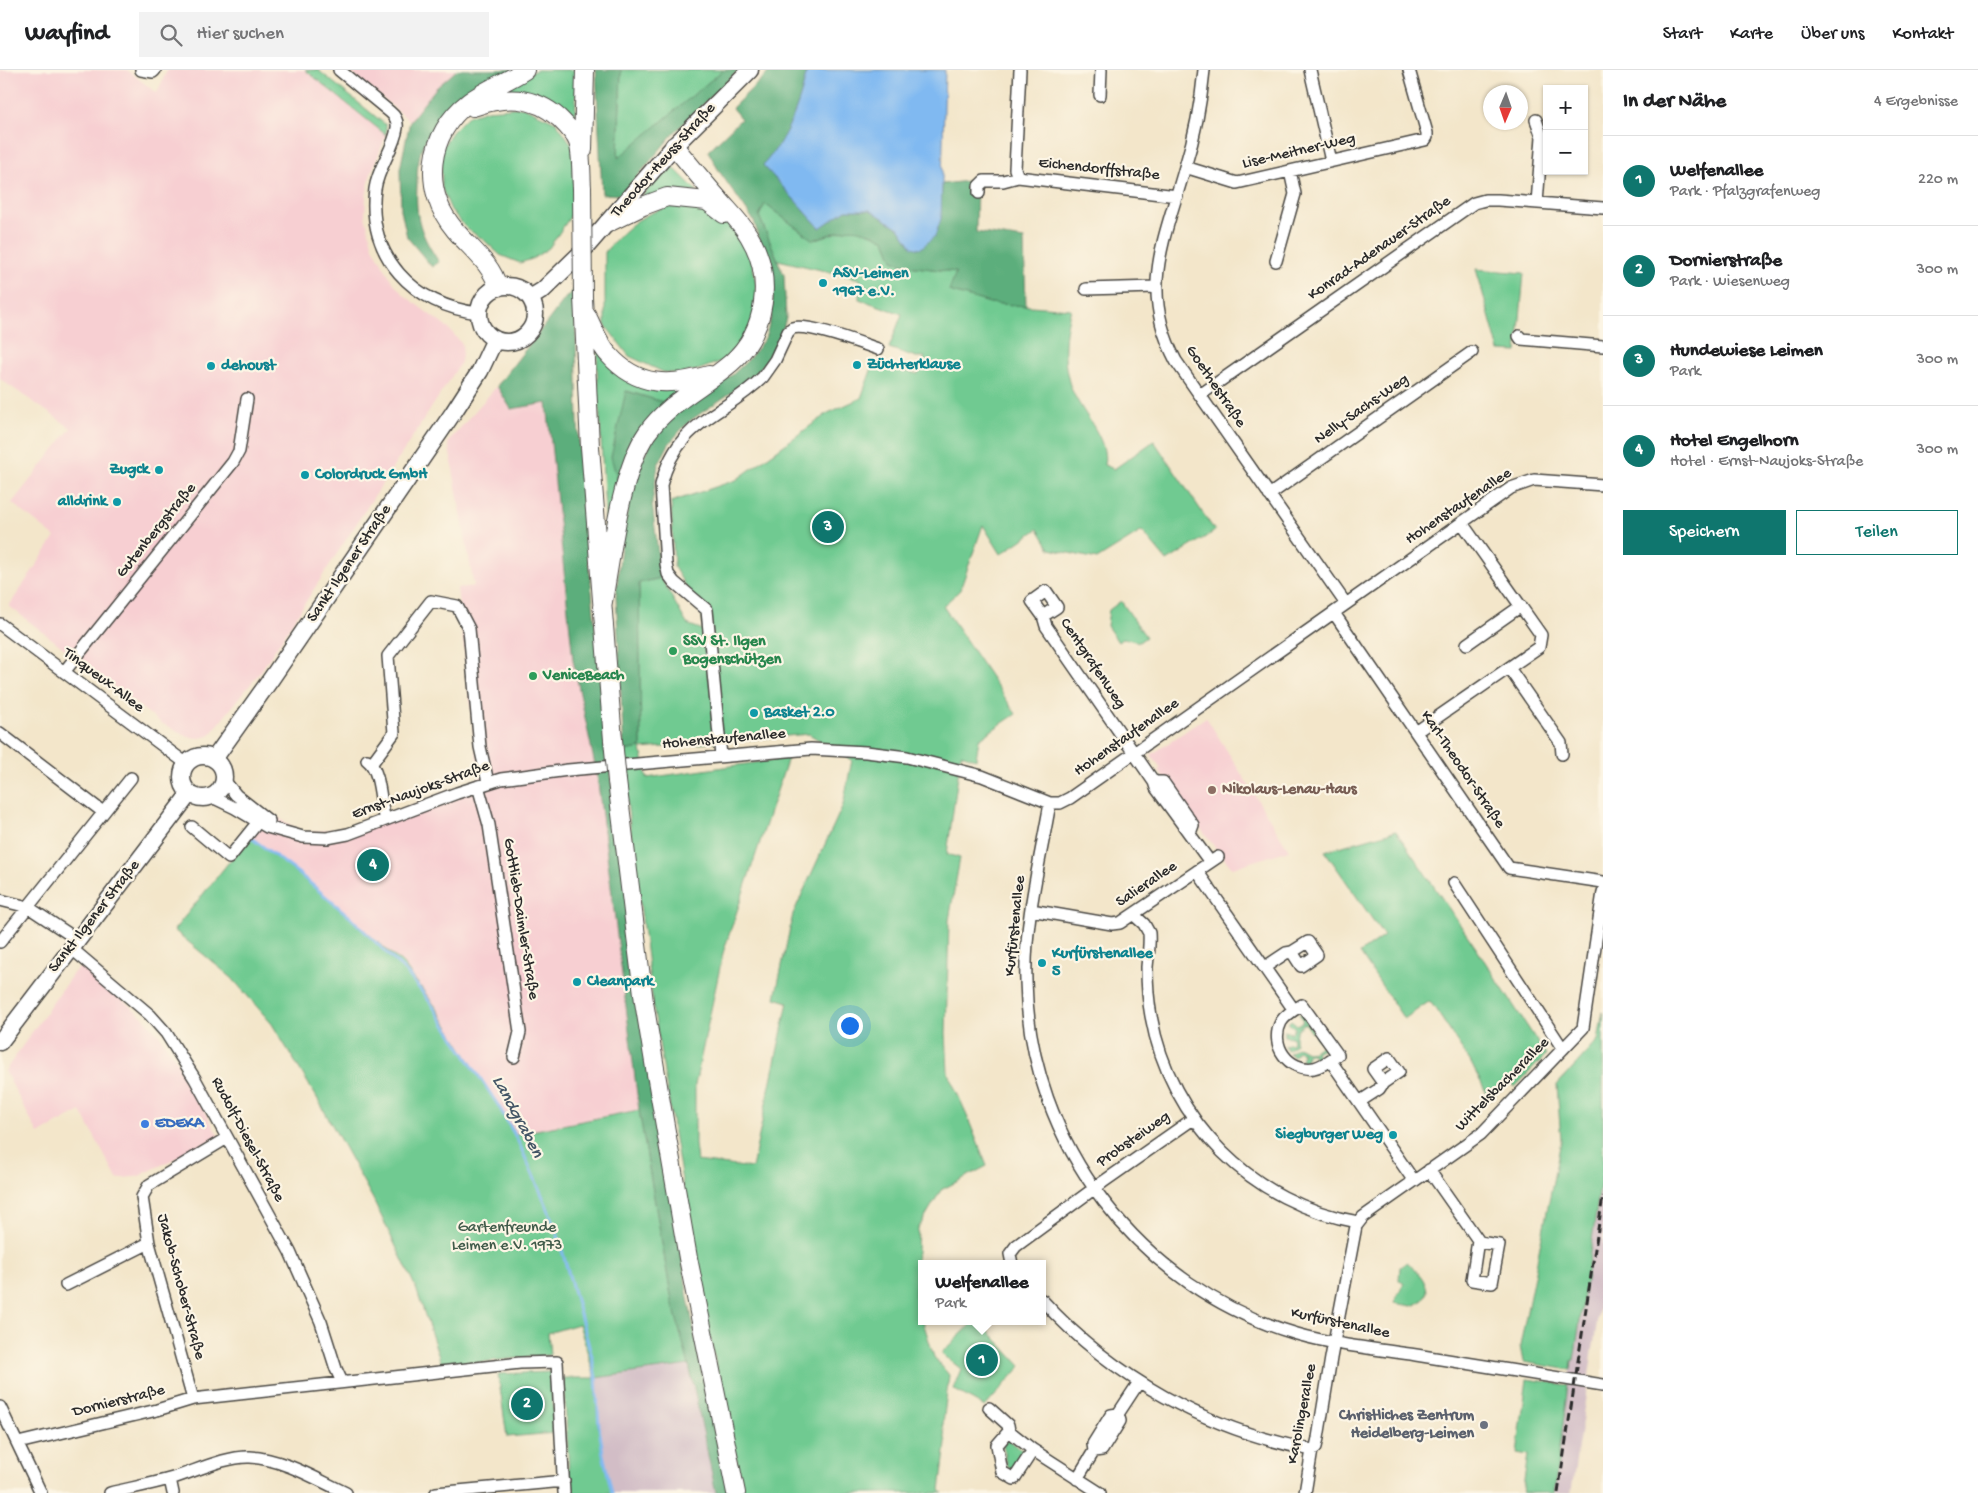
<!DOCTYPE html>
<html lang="de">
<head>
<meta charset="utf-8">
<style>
  body { margin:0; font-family:"Gochi Hand",sans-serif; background:#f2f2f2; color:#202124 }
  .controls { position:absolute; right:15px; top:15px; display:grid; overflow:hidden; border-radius:0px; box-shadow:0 1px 4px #0004 }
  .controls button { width:45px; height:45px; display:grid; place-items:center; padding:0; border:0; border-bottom:1px solid #e0e0e0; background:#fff; color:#202124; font:25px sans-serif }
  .compass { position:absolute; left:1483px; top:15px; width:45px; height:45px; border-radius:50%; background:#fff; box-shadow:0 1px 4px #0004; rotate:182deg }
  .you { position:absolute; left:849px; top:955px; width:18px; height:18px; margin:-12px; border:4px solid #fff; border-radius:50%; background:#1a73e8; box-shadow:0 0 0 8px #1a73e833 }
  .badge { display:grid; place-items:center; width:32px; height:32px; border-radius:50%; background:#0f766e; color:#fff; font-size:16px; font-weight:700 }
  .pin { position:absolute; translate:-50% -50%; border:2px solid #fff; box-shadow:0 1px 5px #0006 }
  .popup { position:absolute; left:918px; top:1190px; width:128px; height:65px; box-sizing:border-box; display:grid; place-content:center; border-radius:0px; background:#fff; filter:drop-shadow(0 1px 4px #0005); font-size:16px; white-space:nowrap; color:#757577 }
  .popup b { font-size:19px; color:#202124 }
  .popup::after { content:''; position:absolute; left:50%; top:100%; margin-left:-10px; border:10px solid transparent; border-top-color:#fff }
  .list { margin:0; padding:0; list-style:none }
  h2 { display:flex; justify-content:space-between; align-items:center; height:65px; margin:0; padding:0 20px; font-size:21px }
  h2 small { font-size:16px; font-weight:400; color:#757577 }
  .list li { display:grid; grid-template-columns:32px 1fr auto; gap:15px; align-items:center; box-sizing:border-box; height:90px; padding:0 20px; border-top:1px solid #e0e0e0 }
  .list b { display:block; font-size:19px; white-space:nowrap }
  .list p { margin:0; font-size:16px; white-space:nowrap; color:#757577 }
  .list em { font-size:16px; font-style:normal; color:#757577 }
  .actions { display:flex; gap:10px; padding:15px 20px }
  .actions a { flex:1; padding:11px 0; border:1px solid #0f766e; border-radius:0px; text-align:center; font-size:18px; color:#0f766e }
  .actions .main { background:#0f766e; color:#fff }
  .icon { flex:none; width:28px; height:28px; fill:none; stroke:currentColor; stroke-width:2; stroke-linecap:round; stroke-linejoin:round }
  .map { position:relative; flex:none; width:1603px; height:1423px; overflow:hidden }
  header { display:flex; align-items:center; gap:30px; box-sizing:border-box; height:70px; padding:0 25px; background:#fff; border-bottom:1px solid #e0e0e0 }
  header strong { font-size:24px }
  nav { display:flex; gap:28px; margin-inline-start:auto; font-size:18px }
  .search { width:350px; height:45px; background:#f2f2f2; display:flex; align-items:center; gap:12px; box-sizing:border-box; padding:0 18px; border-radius:0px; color:#757577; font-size:19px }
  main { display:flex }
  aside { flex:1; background:#fff }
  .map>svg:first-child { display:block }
  .built { fill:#f7cfd2 }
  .industrial { fill:#d2bdc6 }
  .green { fill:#70ca91; stroke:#4e7a5e; fill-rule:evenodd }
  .forest { fill:#5cae7b; stroke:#446c53 }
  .water { fill:#80b9f1; stroke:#56728e }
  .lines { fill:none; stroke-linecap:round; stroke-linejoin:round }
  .stream { stroke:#80b9f1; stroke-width:3 }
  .street-casing { stroke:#494743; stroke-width:14 }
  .secondary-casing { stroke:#494743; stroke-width:19 }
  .primary-casing { stroke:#494743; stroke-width:20 }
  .street { stroke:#fff; stroke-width:11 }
  .secondary { stroke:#fff; stroke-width:16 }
  .primary { stroke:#fff; stroke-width:18 }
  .rail { stroke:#2b2b2b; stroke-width:3; stroke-dasharray:8 4; stroke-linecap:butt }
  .primary-bridge-casing { stroke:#494743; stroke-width:20; stroke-linecap:butt }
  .primary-bridge { stroke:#fff; stroke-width:18 }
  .culture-dot { fill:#0f9aa8; stroke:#fcf5e5; stroke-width:2 }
  .leisure-dot { fill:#2e9e5b; stroke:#fcf5e5; stroke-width:2 }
  .education-dot { fill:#8d6e63; stroke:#fcf5e5; stroke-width:2 }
  .shop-dot { fill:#3f7fe0; stroke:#fcf5e5; stroke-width:2 }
  .worship-dot { fill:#6b7280; stroke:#fcf5e5; stroke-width:2 }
  .labels { text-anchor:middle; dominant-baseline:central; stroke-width:4.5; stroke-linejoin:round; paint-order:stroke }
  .street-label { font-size:16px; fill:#2b2b2b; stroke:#fcf5e5 }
  .culture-label { font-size:16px; font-weight:bold; fill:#0d838f; stroke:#fcf5e5; text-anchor:start }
  .leisure-label { font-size:16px; font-weight:bold; fill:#27864d; stroke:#fcf5e5; text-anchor:start }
  .education-label { font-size:16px; font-weight:bold; fill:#785e54; stroke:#fcf5e5; text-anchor:start }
  .shop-label { font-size:16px; font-weight:bold; fill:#366cbe; stroke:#fcf5e5; text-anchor:start }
  .park-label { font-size:16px; fill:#405b4a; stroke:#fcf5e5 }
  .worship-label { font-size:16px; font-weight:bold; fill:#5b616d; stroke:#fcf5e5; text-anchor:end }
  .water-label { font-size:18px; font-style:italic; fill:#445666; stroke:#fcf5e5 }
</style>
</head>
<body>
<header>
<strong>Wayfind</strong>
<div class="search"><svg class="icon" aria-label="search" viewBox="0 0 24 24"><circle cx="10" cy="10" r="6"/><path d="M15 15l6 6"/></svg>Hier suchen</div>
<nav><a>Start</a><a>Karte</a><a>Über uns</a><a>Kontakt</a></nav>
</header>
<main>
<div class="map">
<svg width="1603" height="1423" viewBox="0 0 1603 1423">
  <rect width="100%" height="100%" fill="#fcf5e5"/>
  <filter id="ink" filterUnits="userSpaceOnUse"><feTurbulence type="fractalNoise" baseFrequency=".02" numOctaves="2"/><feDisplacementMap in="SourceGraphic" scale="10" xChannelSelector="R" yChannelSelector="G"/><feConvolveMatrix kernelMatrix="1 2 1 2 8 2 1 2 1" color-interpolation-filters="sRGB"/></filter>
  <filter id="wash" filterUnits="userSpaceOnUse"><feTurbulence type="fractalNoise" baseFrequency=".0096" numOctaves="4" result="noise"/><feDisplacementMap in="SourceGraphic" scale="20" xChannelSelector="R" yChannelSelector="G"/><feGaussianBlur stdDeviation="1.12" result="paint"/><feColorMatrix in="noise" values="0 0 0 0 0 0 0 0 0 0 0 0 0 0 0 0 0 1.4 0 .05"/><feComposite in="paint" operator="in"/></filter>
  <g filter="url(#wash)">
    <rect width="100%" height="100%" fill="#f3e6ca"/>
    <path class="built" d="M0 0H127L157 23 167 0H305L386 65 370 106 366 127 365 146 373 177 392 211 404 225 449 259 463 275 461 292 261 601 209 666 199 668 188 667 161 653 9 536 55 467 12 433 71 358 0 309Z
      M348 0H457L436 18 410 51Z
      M497 316 511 339 547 333 573 590 597 705 639 1040 517 1064 436 937 403 894 330 830 250 766 267 741 304 763 355 756 390 744 479 709 457 518 474 516 448 372Z
      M1206 647 1289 780 1232 798 1206 766 1158 700 1161 698 1151 685Z
      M80 897H83L144 948 160 966 175 988 219 1067 139 1106 117 1109 81 1041 38 1064 5 1001 74 902 76 901Z"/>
    <path class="industrial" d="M1603 1096V1213L1571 1423H1554L1568 1315 1572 1290H1574Z
      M689 1295 716 1423H611L598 1356 595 1308Z"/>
    <path class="green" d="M305 0H318L386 55V65Z
      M536 0H577L575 55C556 25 531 19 497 22Z
      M621 0H723L618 89Z
      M523 37 556 52 573 76 574 141 549 178 532 189 520 193 500 185 483 169 467 159 451 140 442 119 441 80 452 62 468 46 487 40Z
      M671 95 698 122 639 129Z
      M690 134 715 142 736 160 752 189 757 222 755 248 744 270 722 291 698 300 680 304 663 302 629 286 605 255V182C631 151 649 138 690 134Z
      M765 134 813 170 851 158 866 160 885 170 893 190 908 196 956 202 949 221 990 233 1071 239C1064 265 1062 289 1070 315 1078 340 1110 368 1104 395L1114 399 1154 371 1215 461 1167 491 1142 461 1097 489 1050 479 1038 459 1001 484 983 455 960 520 943 536 1016 644 979 669 976 689 961 684 947 784 960 788 949 850 946 963 948 1003 963 1036 987 1096 941 1120 918 1159 915 1226 934 1287 949 1305 943 1354 946 1374 940 1420 943 1423H744L702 1231 654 942 628 740 624 681 641 678 639 513 661 508 687 554 703 560 702 544 674 497 671 432 736 410 828 343 861 328 873 295 918 304 925 287H916L889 278 902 244 859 229 860 209 778 190 759 146ZM809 664 852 690 843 735 793 844 775 928 788 932 752 1098 697 1091 695 1074V1015L723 883 788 688 647 708 641 679Z
      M1476 199 1524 203 1517 282 1499 281Z
      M598 278 686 321 666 333 627 321 619 416 607 478 597 296Z
      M1121 531 1146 567 1139 572 1123 568 1118 572 1107 556 1109 540Z
      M1396 761 1476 878 1546 985 1515 1017 1508 1011 1490 1030 1470 991 1430 931 1404 949 1360 883 1384 866 1325 781Z
      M250 766 330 830 403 894 436 937 516 1064 639 1040 672 1231 689 1295 595 1308 598 1356 611 1423H570L564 1308H595L579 1254 548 1263 550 1285 442 1296 416 1218 373 1129 316 1026 272 954 232 908 174 860Z
      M1603 942V1096L1574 1290H1572L1571 1300 1523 1292 1520 1276 1561 1071 1557 1015 1598 970Z
      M1299 944H1302L1314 961 1312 963 1305 953C1297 959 1293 964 1296 974L1287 980 1285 975 1293 973 1292 967 1284 966V961L1292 963 1295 958 1288 953 1291 950 1297 955 1303 951Z
      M1317 964 1329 981 1328 985 1323 978 1316 982 1320 990 1315 992 1313 984H1307L1306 992 1301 991 1303 983 1298 981 1293 987 1289 983 1298 977 1307 982 1314 981 1322 975 1315 966Z
      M1407 1192C1421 1204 1441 1226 1412 1236L1394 1233 1398 1224 1404 1214 1399 1210 1400 1197Z
      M975 1251H979L1021 1296 985 1337 953 1319 961 1299 941 1283Z
      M550 1302 555 1363 507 1367 498 1304Z
      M1527 1309 1568 1315 1554 1423H1522L1528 1385 1517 1383Z
      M1008 1369 1024 1382 1013 1400 1006 1395 1003 1375Z"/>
    <path class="forest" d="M457 0H515C483 20 426 47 419 89 417 98 417 107 417 116 415 149 421 165 439 192L432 197 407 167 401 140 400 99 410 51 436 18Z
      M596 0H621L618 88 723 0H739L673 64 622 125 602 124Z
      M771 0H807C800 34 787 69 763 95L820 158 846 140H870L900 159 912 177 941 149 942 114 977 110 976 162 1024 169 1026 236 990 233 949 221 956 202 908 196 893 190 885 170C851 153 847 159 813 170L765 134 759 146 784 205 786 248 781 266 768 289 751 309 691 350 680 361 669 374 658 395 652 433 661 508 639 513 641 678 624 681 616 526 622 465 637 398 658 361 677 342 732 305 748 290 765 268 771 248 773 227 771 210 754 151 719 101 708 81 741 49 732 38Z
      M575 219 578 355 584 452 592 522 607 681 688 1228 705 1318 729 1423H716L689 1295 672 1231 639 1040 597 705 573 590 547 333 511 339 497 316 567 226Z
      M626 321 666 333 619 416 611 387Z"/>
    <path class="water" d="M807 0H945L941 149 935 166 920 179 912 177 900 159 870 140H846L820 158 763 95C787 69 800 34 807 0Z"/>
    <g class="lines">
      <path class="stream" d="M250 767 298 803 350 847 407 903 430 932 498 1035 517 1069 546 1134 558 1166 592 1287 596 1308 599 1357 603 1384 612 1423"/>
    </g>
  </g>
  <g filter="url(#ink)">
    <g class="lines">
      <defs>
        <path id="street" d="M141 0 153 2 155 0
          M339 0 390 42C395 46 398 51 397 58 394 79 378 97 375 119 366 186 414 236 479 243
          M1020 0 1015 99 1018 107 1177 126
          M1204 0C1201 33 1195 65 1185 97 1165 169 1138 219 1176 291L1346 534
          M1310 0 1331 91
          M1100 25 1101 0
          M1536 50 1542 67 1537 133
          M1185 97 1237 113 1425 70 1427 67V63L1409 0
          M979 123V116L984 111H1003L1018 107
          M1276 191 1295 124 1290 101
          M1086 219 1156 217
          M1519 266 1521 269 1603 276
          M1200 325 1474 133 1485 130H1498L1603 138
          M1269 425 1472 282
          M1334 543 1509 798 1603 812
          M1043 546 1057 537 1046 521 1032 531 1043 546 1046 556 1154 712 1156 718 1210 792
          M0 554 187 694
          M1467 574 1521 536
          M1509 598 1561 673 1562 684
          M64 602 233 392 239 381 247 329
          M1416 662 1539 577 1541 565 1462 453
          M0 663 103 742
          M721 686 707 540 674 512 668 504 666 494 661 415C678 349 721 348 763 307L775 290 788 262 792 258C809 253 860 273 878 279
          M367 690C381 700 380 734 385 750
          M372 693 394 663 388 586 431 531 457 536 469 559 480 677 488 712
          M223 709 236 725 269 751
          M1154 712H1163L1193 755 1190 763
          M478 716 489 755 520 962 514 987
          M210 726 235 738 267 757 303 767 327 768 348 764 457 723 501 709 568 700 811 679 866 682 907 687 982 706 1050 733H1060L1070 728 1511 418 1534 410 1603 415
          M1050 733C1040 792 1024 852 1026 911 1029 1073 1140 1219 1297 1264 1335 1275 1376 1279 1416 1285 1478 1295 1541 1305 1603 1315
          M192 757 229 788 258 752
          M1197 801 1294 940
          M1454 813 1563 979
          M0 830 28 837 78 870
          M1031 840 1112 854 1120 853 1218 787
          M1134 845 1144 854 1149 863C1150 874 1148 886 1147 897 1147 913 1148 930 1151 946 1170 1052 1253 1134 1358 1152
          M0 872 131 708
          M71 878 150 945 166 963 195 1009 290 1182 321 1252 336 1299 342 1312
          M1265 897 1286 883 1292 882 1308 872 1317 885 1301 896 1292 882
          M1302 935 1338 985C1330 990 1323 996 1314 998 1289 1002 1269 975 1281 952 1286 944 1294 940 1302 935Z
          M1330 990 1414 1111
          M1359 1032 1379 1019 1383 1013 1373 999 1389 988 1399 1002 1383 1013
          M1429 1100 1478 1170 1472 1210 1492 1213 1499 1175 1479 1172
          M1012 1194 1010 1184 1016 1176 1103 1112 1193 1049
          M66 1215 149 1173
          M1042 1230C1113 1308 1208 1360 1312 1380
          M193 1329 149 1173 142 1127 149 1115 227 1068
          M0 1337 41 1423
          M989 1338 1008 1355 1009 1361 1033 1380 1100 1423
          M1009 1361 997 1375 1002 1402 1014 1409 1033 1380
          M18 1373 157 1340 193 1329 520 1293 557 1292 564 1423
          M1094 1381 1102 1380 1120 1351 1118 1344
          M170 1409 173 1423
          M1077 1409 1094 1381 1093 1374 1111 1345 1118 1344 1139 1312
          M110 1423C131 1418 152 1414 173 1408 196 1401 226 1386 250 1387 284 1389 316 1409 346 1423
          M436 1423 564 1411
          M1305 1423 1312 1380 1316 1377 1318 1368 1331 1288 1356 1156 1363 1147 1481 1064 1583 958 1603 822"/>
        <path id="secondary" d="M479 244a28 28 0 1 1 56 0a28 28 0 1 1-56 0Z
          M530 228 543 220 580 184 674 76 750 0
          M182 707a21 21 0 1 1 42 0a21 21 0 1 1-42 0Z
          M214 689 271 609 453 343 480 301 495 269
          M0 972 190 723"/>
        <path id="primary" d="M473 37C504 26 533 25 559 48 566 55 574 62 578 72 582 84 581 105 582 118
          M583 80 585 0
          M608 153 643 136 667 127 707 131 724 144
          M498 217C491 193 471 179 455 160 421 120 427 64 469 32 486 19 507 12 525 0
          M583 227 590 377 613 670
          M586 244C593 257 599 275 609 285 638 318 671 316 709 305
          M602 537C611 489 620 402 647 363 669 332 703 317 731 293 767 261 774 207 749 166 742 154 732 144 723 134 706 115 690 95 674 76
          M617 711 644 932 656 1004 688 1188 736 1423"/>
      </defs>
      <use href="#street" class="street-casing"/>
      <use href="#secondary" class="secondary-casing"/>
      <use href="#primary" class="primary-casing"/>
      <use href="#street" class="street"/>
      <use href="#secondary" class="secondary"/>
      <use href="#primary" class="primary"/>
      <path class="rail" d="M1558 1423 1603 1126"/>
      <defs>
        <path id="primary-bridge" d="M582 118 583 227
          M613 670 617 711"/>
      </defs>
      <use href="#primary-bridge" class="primary-bridge-casing"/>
      <use href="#primary-bridge" class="primary-bridge"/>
    </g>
  </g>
  <g class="culture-dot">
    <circle cx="823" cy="213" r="5"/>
    <circle cx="857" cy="295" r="5"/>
    <circle cx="211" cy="296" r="5"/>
    <circle cx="159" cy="400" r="5"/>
    <circle cx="305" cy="405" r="5"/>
    <circle cx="117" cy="432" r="5"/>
    <circle cx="754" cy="643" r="5"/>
    <circle cx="1042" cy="893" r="5"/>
    <circle cx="577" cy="912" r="5"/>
    <circle cx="1393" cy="1065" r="5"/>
  </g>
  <g class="leisure-dot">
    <circle cx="673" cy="581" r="5"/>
    <circle cx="533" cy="606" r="5"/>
  </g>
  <circle class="education-dot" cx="1212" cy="720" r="5"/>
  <circle class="shop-dot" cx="145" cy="1054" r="5"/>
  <circle class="worship-dot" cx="1484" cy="1355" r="5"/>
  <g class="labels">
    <g class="street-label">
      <text transform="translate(1299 82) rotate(-13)">Lise-Meitner-Weg</text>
      <text transform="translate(664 91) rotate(-48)">Theodor-Heuss-Straße</text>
      <text transform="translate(1099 100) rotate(6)">Eichendorffstraße</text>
      <text transform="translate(1380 179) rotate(-35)">Konrad-Adenauer-Straße</text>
      <text transform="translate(1215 317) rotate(56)">Goethestraße</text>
      <text transform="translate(1362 340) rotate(-35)">Nelly-Sachs-Weg</text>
      <text transform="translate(1459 437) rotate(-34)">Hohenstaufenallee</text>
      <text transform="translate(157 461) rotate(-51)">Gutenbergstraße</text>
      <text transform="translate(350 494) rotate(-56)">Sankt Ilgener Straße</text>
      <text transform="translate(1092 594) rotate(56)">Centgrafenweg</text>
      <text transform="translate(103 611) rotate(37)">Tinqueux-Allee</text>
      <text transform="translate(1127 668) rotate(-35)">Hohenstaufenallee</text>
      <text transform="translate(724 670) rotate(-5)">Hohenstaufenallee</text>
      <text transform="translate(1462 700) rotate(56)">Karl-Theodor-Straße</text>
      <text transform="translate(421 721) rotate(-20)">Ernst-Naujoks-Straße</text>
      <text transform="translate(1147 815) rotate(-34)">Salierallee</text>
      <text transform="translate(95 847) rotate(-52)">Sankt Ilgener Straße</text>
      <text transform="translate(520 849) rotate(81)">Gottlieb-Daimler-Straße</text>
      <text transform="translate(1016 856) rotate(-84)">Kurfürstenallee</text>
      <text transform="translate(1503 1015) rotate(-45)">Wittelsbacherallee</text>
      <text transform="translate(247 1070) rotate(62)">Rudolf-Diesel-Straße</text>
      <text transform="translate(1134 1070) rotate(-35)">Probsteiweg</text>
      <text transform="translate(180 1217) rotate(75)">Jakob-Schober-Straße</text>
      <text transform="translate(1340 1254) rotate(12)">Kurfürstenallee</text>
      <text transform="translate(119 1332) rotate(-14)">Dornierstraße</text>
      <text transform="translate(1303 1344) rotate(-79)">Karolingerallee</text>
    </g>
    <g class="culture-label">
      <text x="833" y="204">ASV-Leimen<tspan x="833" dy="18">1967 e.V.</tspan></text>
      <text x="867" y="295">Züchterklause</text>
      <text x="221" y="296">dehoust</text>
      <text x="149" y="400" text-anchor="end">Zugck</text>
      <text x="315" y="405">Colordruck GmbH</text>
      <text x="107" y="432" text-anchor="end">alldrink</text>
      <text x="764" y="643">Basket 2.0</text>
      <text x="1052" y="884">Kurfürstenallee<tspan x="1052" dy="18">5</tspan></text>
      <text x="587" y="912">Cleanpark</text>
      <text x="1383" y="1065" text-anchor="end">Siegburger Weg</text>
    </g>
    <g class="leisure-label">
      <text x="683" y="572">SSV St. Ilgen<tspan x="683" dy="18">Bogenschützen</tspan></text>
      <text x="543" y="606">VeniceBeach</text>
    </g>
    <g class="education-label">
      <text x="1222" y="720">Nikolaus-Lenau-Haus</text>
    </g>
    <g class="shop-label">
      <text x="155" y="1054">EDEKA</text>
    </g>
    <g class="park-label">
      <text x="507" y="1158">Gartenfreunde<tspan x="507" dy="18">Leimen e.V. 1973</tspan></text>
    </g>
    <g class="worship-label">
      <text x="1474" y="1346">Christliches Zentrum<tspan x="1474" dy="18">Heidelberg-Leimen</tspan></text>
    </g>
    <g class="water-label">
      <text transform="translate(517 1047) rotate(62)">Landgraben</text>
    </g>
  </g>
</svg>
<div class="controls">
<button>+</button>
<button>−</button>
</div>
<svg class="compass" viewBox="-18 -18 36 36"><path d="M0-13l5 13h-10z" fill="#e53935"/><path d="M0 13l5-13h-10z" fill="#757577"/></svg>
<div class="you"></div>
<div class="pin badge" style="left:982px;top:1290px">1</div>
<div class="popup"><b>Welfenallee</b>Park</div>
<div class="pin badge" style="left:527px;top:1334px">2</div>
<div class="pin badge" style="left:828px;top:457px">3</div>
<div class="pin badge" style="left:373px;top:795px">4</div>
</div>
<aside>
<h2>In der Nähe<small>4 Ergebnisse</small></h2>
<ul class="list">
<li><span class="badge">1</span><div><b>Welfenallee</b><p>Park · Pfalzgrafenweg</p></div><em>220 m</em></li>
<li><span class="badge">2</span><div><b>Dornierstraße</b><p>Park · Wiesenweg</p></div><em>300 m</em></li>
<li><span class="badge">3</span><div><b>Hundewiese Leimen</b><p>Park</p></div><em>300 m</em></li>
<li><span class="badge">4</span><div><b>Hotel Engelhorn</b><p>Hotel · Ernst-Naujoks-Straße</p></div><em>300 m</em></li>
</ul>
<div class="actions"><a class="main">Speichern</a><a>Teilen</a></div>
</aside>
</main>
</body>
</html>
